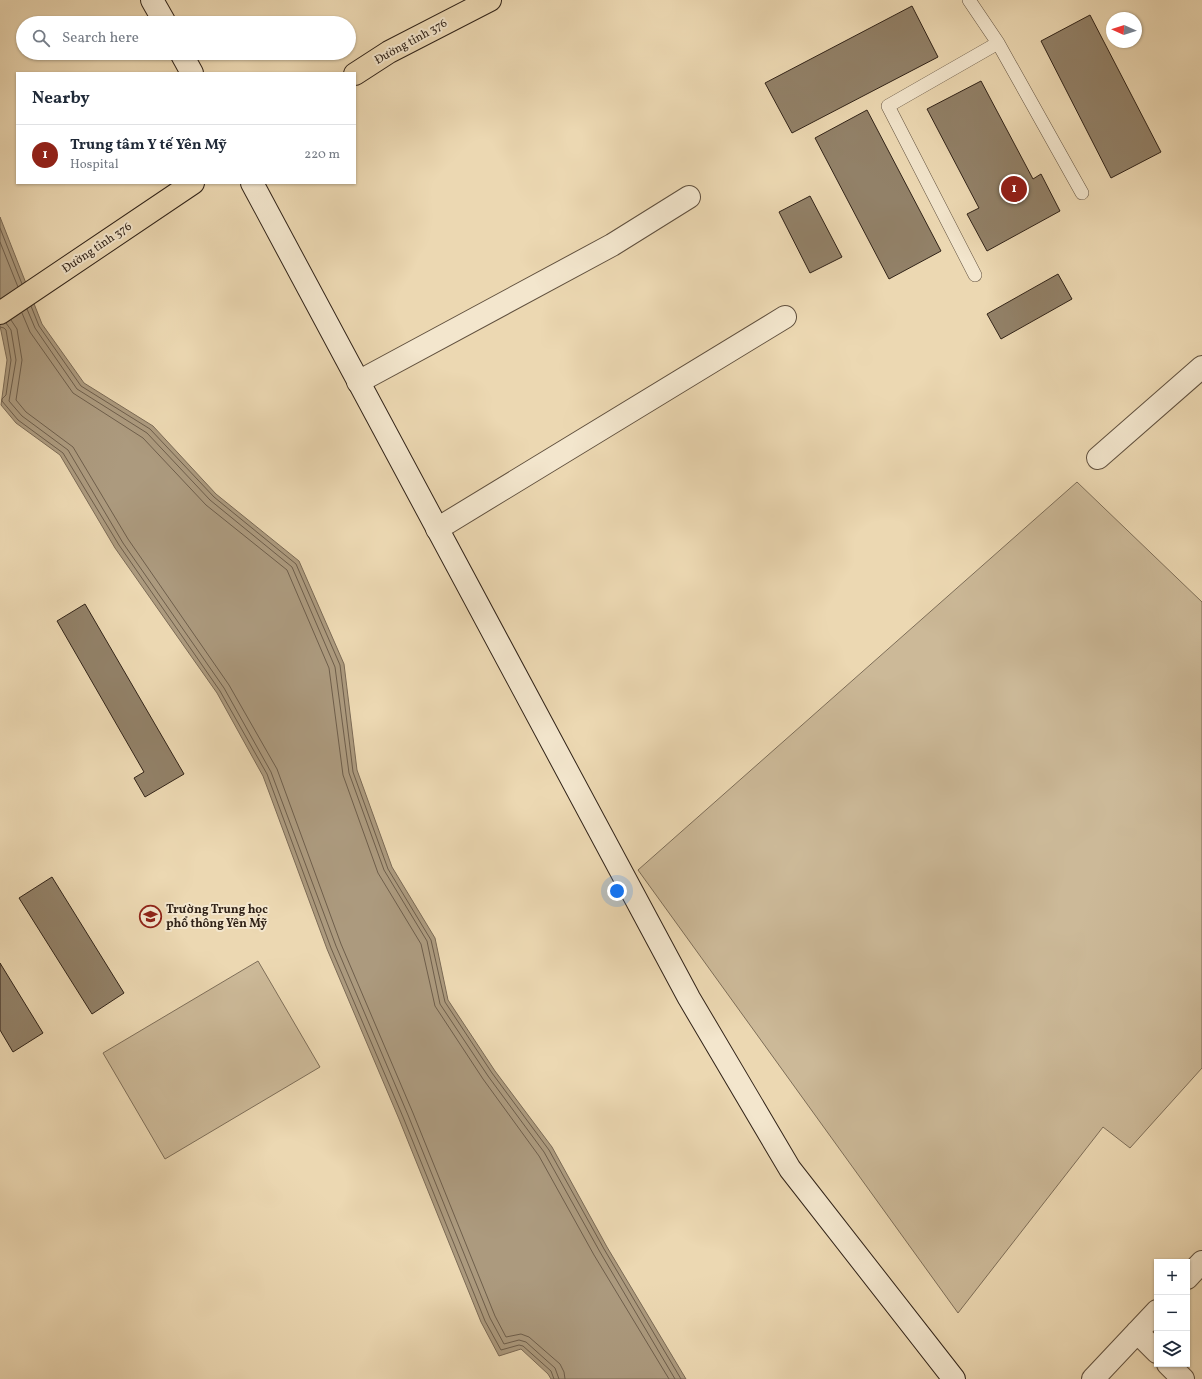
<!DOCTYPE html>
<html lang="en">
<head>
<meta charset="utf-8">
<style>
  body { margin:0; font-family:Vollkorn,serif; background:#f6f6f7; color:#1f2937 }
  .controls { position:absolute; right:12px; bottom:12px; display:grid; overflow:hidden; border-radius:0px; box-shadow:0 1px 3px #0004 }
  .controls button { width:36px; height:36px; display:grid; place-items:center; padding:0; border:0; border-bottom:1px solid #e0e1e3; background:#fff; color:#1f2937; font:20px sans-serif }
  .compass { position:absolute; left:1106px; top:12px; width:36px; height:36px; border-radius:50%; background:#fff; box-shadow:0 1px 3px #0004; rotate:273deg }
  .you { position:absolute; left:617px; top:891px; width:14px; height:14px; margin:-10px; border:3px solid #fff; border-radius:50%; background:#1a73e8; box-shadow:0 0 0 6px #1a73e833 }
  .badge { display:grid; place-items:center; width:26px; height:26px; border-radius:50%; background:#8f2418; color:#fff; font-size:13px; font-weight:700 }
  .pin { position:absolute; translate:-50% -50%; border:2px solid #fff; box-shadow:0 1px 4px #0006 }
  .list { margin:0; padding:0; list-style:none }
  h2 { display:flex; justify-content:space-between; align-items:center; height:52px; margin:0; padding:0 16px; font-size:17px }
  h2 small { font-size:13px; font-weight:400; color:#747a83 }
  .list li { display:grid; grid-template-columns:26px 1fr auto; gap:12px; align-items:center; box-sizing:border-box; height:60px; padding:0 16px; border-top:1px solid #e0e1e3 }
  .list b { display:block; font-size:15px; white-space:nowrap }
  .list p { margin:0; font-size:13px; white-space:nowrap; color:#747a83 }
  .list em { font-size:13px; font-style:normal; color:#747a83 }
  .icon { flex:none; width:22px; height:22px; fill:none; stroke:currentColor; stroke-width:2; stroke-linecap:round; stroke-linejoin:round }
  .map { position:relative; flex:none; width:1202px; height:1379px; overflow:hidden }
  .search { position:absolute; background:#fff; box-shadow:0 1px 3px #0004; left:16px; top:16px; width:340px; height:44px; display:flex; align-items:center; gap:10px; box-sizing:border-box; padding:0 14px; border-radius:22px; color:#747a83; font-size:15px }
  .panel { position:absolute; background:#fff; box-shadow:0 1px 3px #0004; left:16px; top:72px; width:340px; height:112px; border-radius:0px }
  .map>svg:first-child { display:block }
  .green { fill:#ccb998; stroke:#7e6e58 }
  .water { fill:#ac9a7e; stroke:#7b6a55 }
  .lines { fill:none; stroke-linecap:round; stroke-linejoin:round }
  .shore { stroke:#6e5e4b; stroke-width:1 }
  .building { fill:#928168; stroke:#312318 }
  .service-casing { stroke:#60503e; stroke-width:14 }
  .minor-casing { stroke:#60503e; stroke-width:24 }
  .secondary-casing { stroke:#312318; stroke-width:24 }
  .primary-casing { stroke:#312318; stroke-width:24 }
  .service { stroke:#f3e6cd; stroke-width:13 }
  .minor { stroke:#f3e6cd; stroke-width:22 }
  .secondary { stroke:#f3e6cd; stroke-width:22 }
  .primary { stroke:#ecd8b2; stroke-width:22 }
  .labels { text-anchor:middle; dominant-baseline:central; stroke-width:4; stroke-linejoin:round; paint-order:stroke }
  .street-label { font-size:12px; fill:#312318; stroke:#f3e6cd }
  .poi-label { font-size:12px; font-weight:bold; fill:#312318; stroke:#f3e6cd; text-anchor:start }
</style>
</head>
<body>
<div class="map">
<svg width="1202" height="1379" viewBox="0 0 1202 1379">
  <rect width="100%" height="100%" fill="#ecd8b2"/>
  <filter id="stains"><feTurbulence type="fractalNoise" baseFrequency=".005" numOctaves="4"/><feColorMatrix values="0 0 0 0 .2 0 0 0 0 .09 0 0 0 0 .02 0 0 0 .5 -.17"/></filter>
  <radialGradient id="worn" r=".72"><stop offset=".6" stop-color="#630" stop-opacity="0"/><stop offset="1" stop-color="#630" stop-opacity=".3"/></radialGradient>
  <path class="green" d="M1077 482 1202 602V1068L1130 1148 1103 1127 958 1313 638 870Z
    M258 961 320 1067 165 1159 103 1053Z"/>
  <path class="water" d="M0 217 42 324 84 383 153 426 216 494 299 561 344 664 357 770 392 867 435 938 448 1000 495 1071 552 1147 607 1247 686 1379H551L548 1374 521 1349 499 1356 481 1322 399 1119 327 949 263 776 217 693 115 548 60 455 16 423 1 405 7 360 0 326Z"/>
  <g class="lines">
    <path class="shore" d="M0 228 22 284
      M0 242 18 287
      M31 306 39 326 81 386 150 429 214 497 296 564 340 665 353 772 388 869 431 940 445 1002 492 1073 549 1150 604 1249 681 1379
      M27 309 35 328 77 389 147 433 210 500 292 567 335 667 349 773 384 870 427 941 440 1004 488 1076 544 1152 600 1252 675 1379
      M22 313 30 332 73 393 143 438 206 505 287 570 329 668 343 775 378 873 421 944 435 1006 483 1079 539 1156 594 1255 669 1379
      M11 320 17 329 22 360 16 400 26 412 73 447 128 539 229 685 277 769 341 944 413 1113 495 1316 506 1337 521 1334 529 1337 560 1364 564 1372 565 1379
      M6 323 11 330 16 360 9 401 22 416 68 450 123 543 224 688 271 772 336 946 408 1115 490 1318 504 1344 519 1340 526 1342 555 1368 559 1379
      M0 327 4 328 6 330 11 360 6 395 2 399V401L18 420 63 453 119 545 220 691 267 774 331 948 403 1117 485 1321 501 1350 519 1345 523 1346 551 1371 554 1379"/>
  </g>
  <path class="building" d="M912 6 938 57 792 133 765 83Z
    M1090 15 1161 152 1111 178 1041 41Z
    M981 81 1033 179 1041 174 1060 211 987 251 967 214 979 208 927 109Z
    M867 110 941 251 889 279 815 138Z
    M810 196 842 257 810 273 779 212Z
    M1058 274 1072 299 1001 339 987 314Z
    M85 604 184 774 145 797 134 778 144 772 57 621Z
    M52 877 124 993 92 1014 19 898Z
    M0 963 43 1033 13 1052 0 1030Z"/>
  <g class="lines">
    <defs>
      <path id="service" d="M969 0 998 43 1082 193
        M975 275 888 106 998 43"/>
      <path id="minor" d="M358 382 612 245 689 197
        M1098 458 1202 367
        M437 529 785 317
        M1187 1278 1202 1262
        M1137 1332 1157 1352
        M1168 1364 1183 1379
        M1093 1379 1157 1311"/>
      <path id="secondary" d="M152 0 165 23
        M181 53 192 73
        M252 183 689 998 790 1169 954 1379"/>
      <path id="primary" d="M355 74 389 52 490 0
        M0 313 193 183"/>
    </defs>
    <use href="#service" class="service-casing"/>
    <use href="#minor" class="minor-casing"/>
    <use href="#secondary" class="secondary-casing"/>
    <use href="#primary" class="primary-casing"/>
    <use href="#service" class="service"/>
    <use href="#minor" class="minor"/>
    <use href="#secondary" class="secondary"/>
    <use href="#primary" class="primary"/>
  </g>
  <defs>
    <symbol id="school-ring" viewBox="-11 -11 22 22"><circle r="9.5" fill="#f3e6cd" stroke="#8f2418" stroke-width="1.5"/><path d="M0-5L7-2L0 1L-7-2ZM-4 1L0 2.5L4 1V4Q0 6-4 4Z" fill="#8f2418"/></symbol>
  </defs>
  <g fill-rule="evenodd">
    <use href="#school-ring" x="138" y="904" width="25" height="25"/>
  </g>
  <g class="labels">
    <g class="street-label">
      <text transform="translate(411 42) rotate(-29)">Đường tỉnh 376</text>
      <text transform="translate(97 248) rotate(-34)">Đường tỉnh 376</text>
    </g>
    <g class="poi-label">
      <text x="166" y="910">Trường Trung học<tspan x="166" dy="14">phổ thông Yên Mỹ</tspan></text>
    </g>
  </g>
  <rect width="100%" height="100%" filter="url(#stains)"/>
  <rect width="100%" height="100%" fill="url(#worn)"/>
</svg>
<div class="controls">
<button>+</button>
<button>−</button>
<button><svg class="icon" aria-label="layers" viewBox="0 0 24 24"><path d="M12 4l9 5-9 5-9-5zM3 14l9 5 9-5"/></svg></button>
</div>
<svg class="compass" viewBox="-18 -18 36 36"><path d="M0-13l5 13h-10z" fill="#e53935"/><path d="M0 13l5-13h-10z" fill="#747a83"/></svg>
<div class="you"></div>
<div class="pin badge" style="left:1014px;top:189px">1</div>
<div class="search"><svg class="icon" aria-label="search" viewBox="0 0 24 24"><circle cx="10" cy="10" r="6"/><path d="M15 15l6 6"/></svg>Search here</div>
<section class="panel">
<h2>Nearby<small></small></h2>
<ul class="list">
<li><span class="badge">1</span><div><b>Trung tâm Y tế Yên Mỹ</b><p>Hospital</p></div><em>220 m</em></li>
</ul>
</section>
</div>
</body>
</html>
